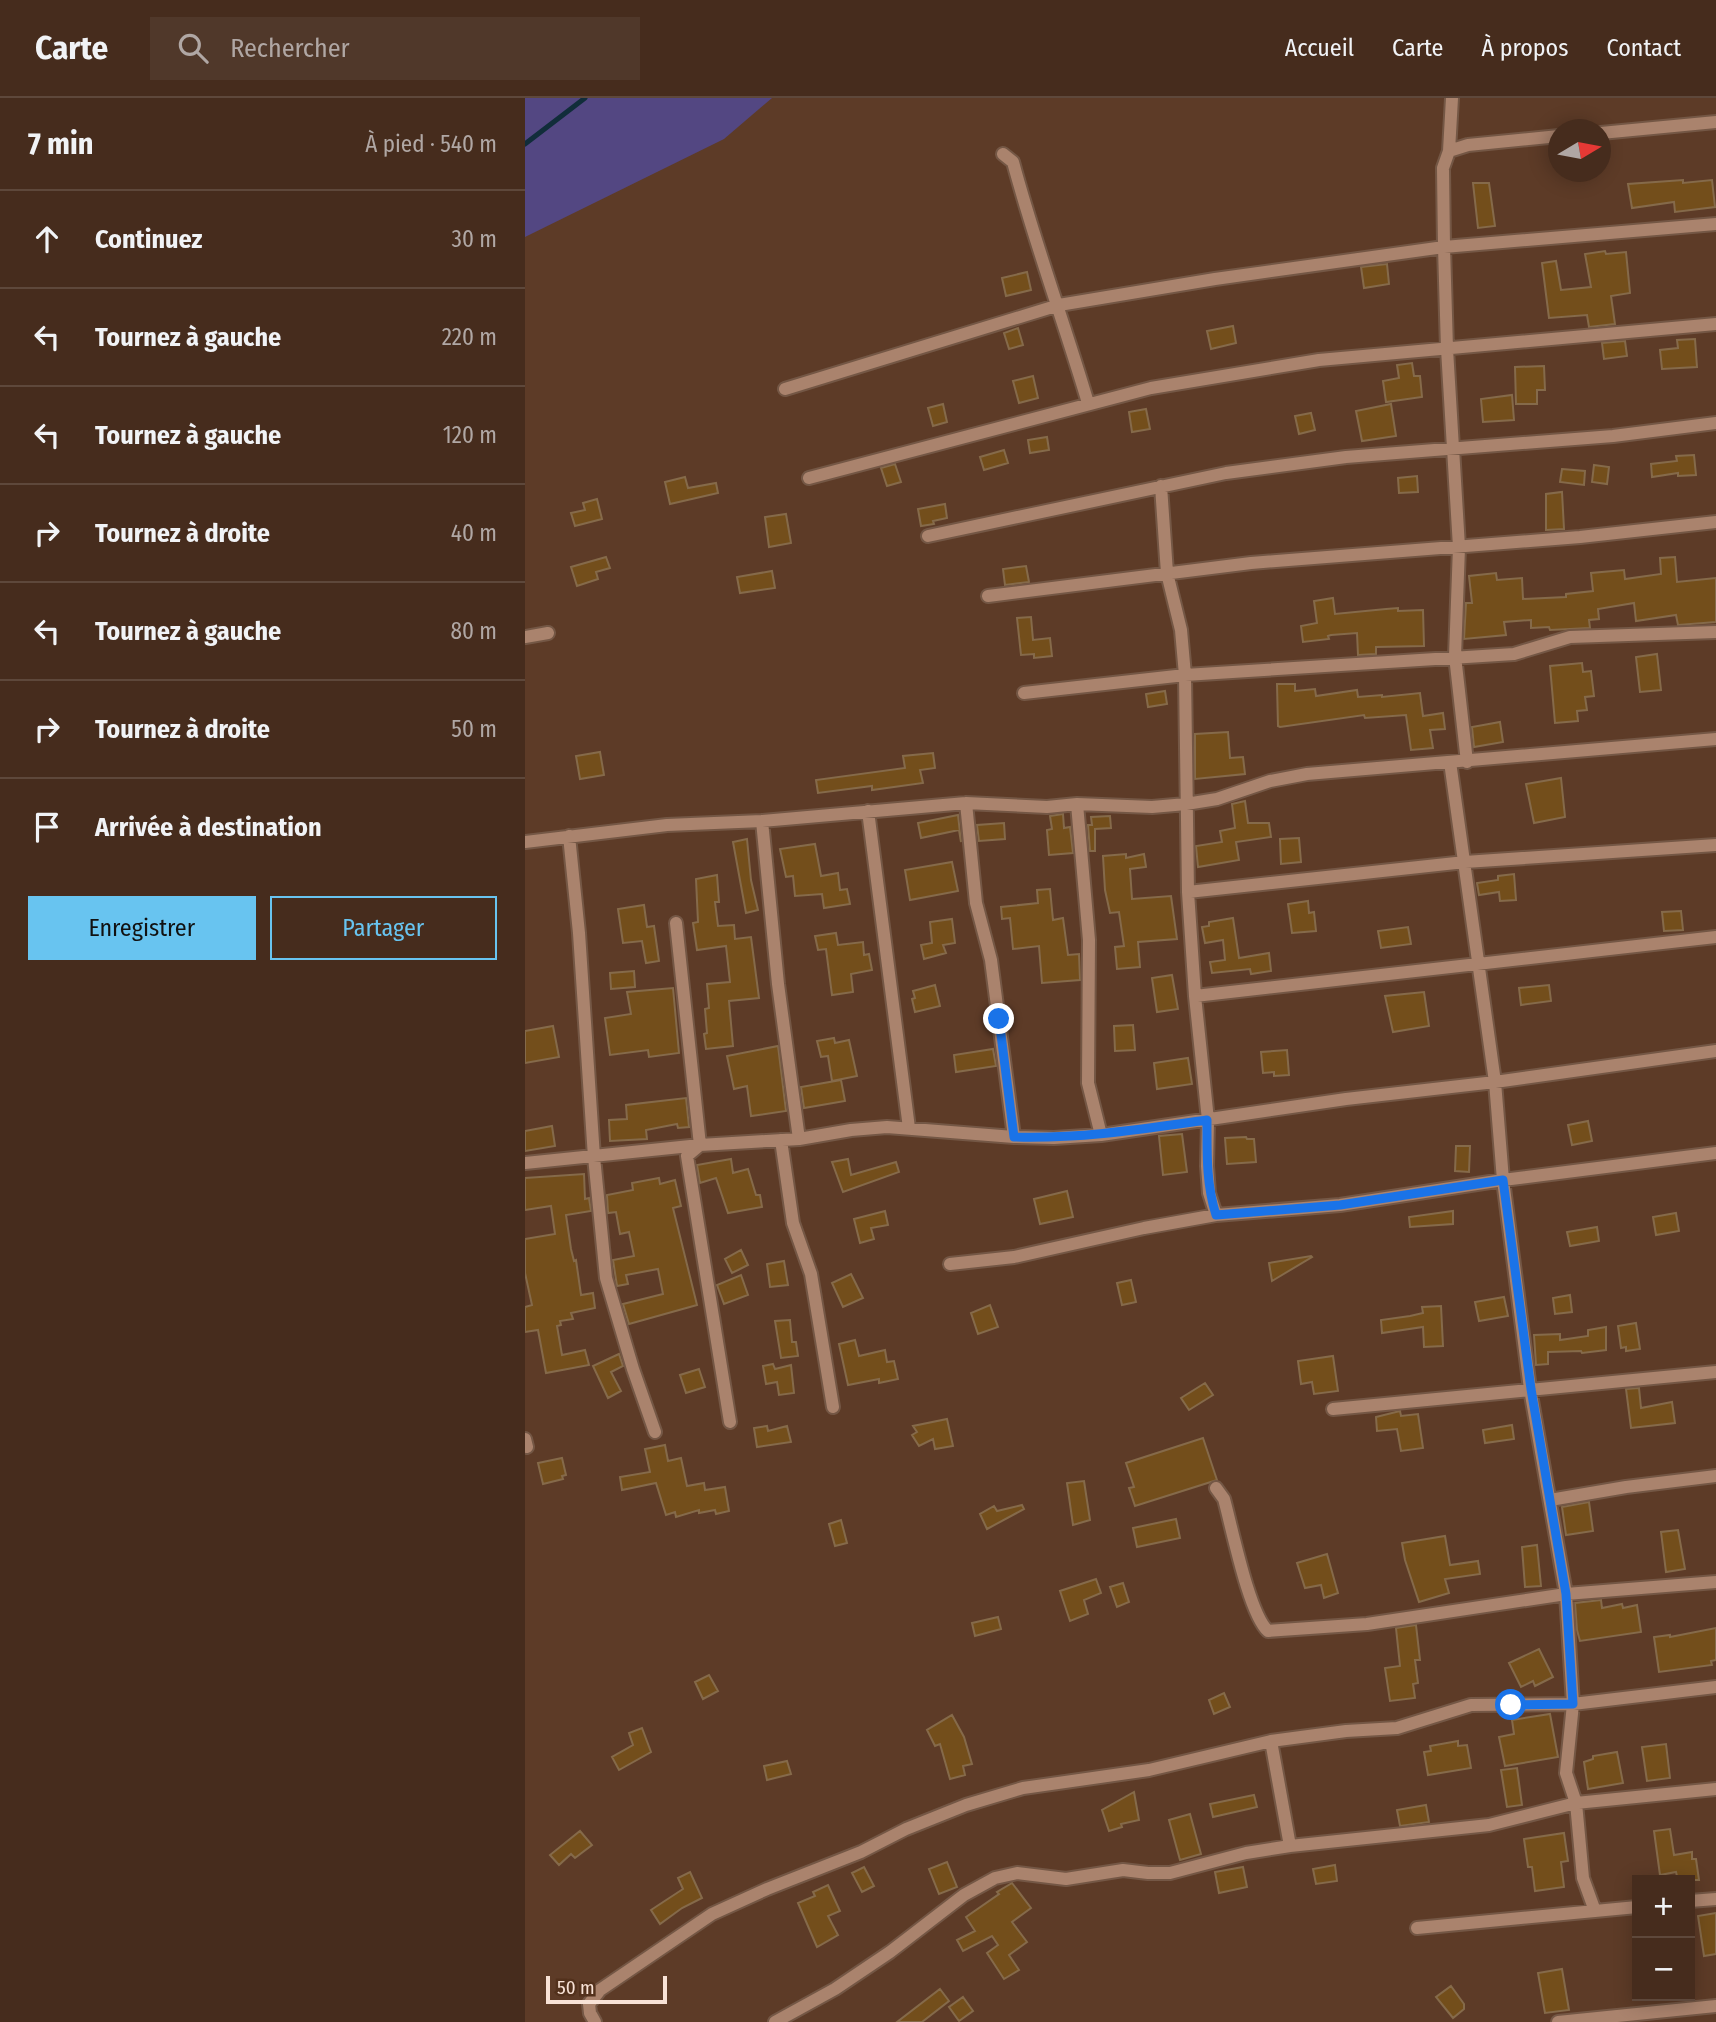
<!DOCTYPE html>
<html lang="fr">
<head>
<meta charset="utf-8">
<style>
  body { margin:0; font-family:"Fira Sans Condensed",sans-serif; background:#50382a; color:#f1f3f6 }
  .controls { position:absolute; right:21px; bottom:21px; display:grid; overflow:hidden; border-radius:0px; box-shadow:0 4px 18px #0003 }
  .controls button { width:63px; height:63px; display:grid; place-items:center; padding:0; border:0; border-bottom:2px solid #5e483b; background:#462c1d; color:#f1f3f6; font:35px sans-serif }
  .compass { position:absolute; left:1023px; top:21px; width:63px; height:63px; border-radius:50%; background:#462c1d; box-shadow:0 4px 18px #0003; rotate:80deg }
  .scale { position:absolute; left:21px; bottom:18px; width:121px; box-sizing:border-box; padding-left:7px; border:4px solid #f8e2d6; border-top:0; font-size:19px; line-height:24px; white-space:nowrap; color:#f8e2d6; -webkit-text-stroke:5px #52311c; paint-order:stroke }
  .stop { position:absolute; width:21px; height:21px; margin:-16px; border:5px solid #1a73e8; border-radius:50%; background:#fff }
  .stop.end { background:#1a73e8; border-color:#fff; box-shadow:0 2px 7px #0008 }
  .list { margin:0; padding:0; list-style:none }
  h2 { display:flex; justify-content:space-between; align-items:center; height:91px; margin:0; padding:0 28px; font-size:30px }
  h2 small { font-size:23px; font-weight:400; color:#b0a7a4 }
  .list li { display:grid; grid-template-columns:46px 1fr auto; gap:21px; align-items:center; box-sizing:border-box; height:98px; padding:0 28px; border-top:2px solid #5e483b }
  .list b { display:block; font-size:26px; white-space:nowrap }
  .list em { font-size:23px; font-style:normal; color:#b0a7a4 }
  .actions { display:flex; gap:14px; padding:21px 28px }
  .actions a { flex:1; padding:16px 0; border:2px solid #68c4f0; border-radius:0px; text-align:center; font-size:24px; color:#68c4f0 }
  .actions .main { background:#68c4f0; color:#111 }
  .icon { flex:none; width:38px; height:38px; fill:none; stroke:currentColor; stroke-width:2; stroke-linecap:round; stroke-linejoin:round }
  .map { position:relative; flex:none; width:1191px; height:1924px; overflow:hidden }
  header { display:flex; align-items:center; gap:42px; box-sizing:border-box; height:98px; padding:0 35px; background:#462c1d; border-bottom:2px solid #5e483b }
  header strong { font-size:33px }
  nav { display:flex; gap:38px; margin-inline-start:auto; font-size:24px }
  .search { width:490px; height:63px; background:#50382a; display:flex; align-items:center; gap:18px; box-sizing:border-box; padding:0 24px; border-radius:0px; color:#b0a7a4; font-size:26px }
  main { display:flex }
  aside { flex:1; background:#462c1d }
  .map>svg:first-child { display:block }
  .green { fill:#534782 }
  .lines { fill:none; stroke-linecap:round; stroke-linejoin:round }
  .stream { stroke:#112d3a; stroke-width:5 }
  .building { fill:#734e1b; stroke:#856a4a; stroke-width:2 }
  .minor-casing { stroke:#745745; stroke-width:16 }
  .minor { stroke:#aa836d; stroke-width:12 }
  .route { stroke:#1a73e8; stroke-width:9 }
</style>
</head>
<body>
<header>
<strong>Carte</strong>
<div class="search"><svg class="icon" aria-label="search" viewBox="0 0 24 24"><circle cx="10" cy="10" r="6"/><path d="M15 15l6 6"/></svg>Rechercher</div>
<nav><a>Accueil</a><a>Carte</a><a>À propos</a><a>Contact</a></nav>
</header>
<main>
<aside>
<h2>7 min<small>À pied · 540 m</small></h2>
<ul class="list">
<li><svg class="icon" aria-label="ahead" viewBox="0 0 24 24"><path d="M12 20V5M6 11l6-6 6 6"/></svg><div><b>Continuez</b></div><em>30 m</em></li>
<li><svg class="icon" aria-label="left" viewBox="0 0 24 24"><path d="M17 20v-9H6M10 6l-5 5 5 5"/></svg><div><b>Tournez à gauche</b></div><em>220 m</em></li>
<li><svg class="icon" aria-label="left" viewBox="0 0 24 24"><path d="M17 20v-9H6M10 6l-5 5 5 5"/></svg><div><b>Tournez à gauche</b></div><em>120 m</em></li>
<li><svg class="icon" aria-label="right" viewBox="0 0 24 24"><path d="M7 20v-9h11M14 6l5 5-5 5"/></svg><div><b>Tournez à droite</b></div><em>40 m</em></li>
<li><svg class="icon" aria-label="left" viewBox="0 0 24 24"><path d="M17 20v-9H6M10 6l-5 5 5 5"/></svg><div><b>Tournez à gauche</b></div><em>80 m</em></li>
<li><svg class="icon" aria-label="right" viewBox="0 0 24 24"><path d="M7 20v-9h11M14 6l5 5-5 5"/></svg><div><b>Tournez à droite</b></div><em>50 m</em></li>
<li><svg class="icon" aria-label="arrive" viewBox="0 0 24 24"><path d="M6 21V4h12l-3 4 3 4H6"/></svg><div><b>Arrivée à destination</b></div></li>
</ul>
<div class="actions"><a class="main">Enregistrer</a><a>Partager</a></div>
</aside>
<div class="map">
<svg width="1191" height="1924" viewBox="0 0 1191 1924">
  <rect width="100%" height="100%" fill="#5d3b27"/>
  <path class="green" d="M0 0H247L199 41 0 139Z"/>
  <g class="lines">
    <path class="stream" d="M0 46 60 0"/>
  </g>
  <path class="building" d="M1158 82V85L1187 82 1190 109 1150 114 1149 104 1107 110 1103 86Z
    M948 85H964L970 128 953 130Z
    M1080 153 1081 156 1101 154 1105 195 1086 198 1090 226 1064 229 1062 217 1024 220 1017 165 1031 163 1036 192 1066 189 1060 156Z
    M862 166 864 186 839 190 836 169Z
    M502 174 506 192 481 198 477 180Z
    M708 228 711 245 686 251 682 233Z
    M493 230 498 247 484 251 479 235Z
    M1170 241 1172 269 1137 271 1135 252 1153 250 1152 242Z
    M1100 243 1102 258 1079 261 1077 245Z
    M887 265 889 278H895L897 299 861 304 858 283 874 280 872 267Z
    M1019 268 1020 292H1012V306H991L990 269Z
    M508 278 513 300 494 305 488 283Z
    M987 297 989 322 958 324 956 301Z
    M418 306 422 324 408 328 403 310Z
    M866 306 871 338 837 343 831 313Z
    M621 311 625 331 607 334 604 314Z
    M786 315 790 332 774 336 770 318Z
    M522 339 524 352 505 355 503 342Z
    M479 352 483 365 459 372 455 359Z
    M1169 357 1171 377 1153 378V375L1127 379 1126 366 1152 363 1151 358Z
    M370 366 376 384 362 388 356 370Z
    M1069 367 1084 369 1082 386 1067 384Z
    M1037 371 1060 373 1059 387 1035 384Z
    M892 378 893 394 874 395 873 380Z
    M160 379 163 390 191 385 193 395 145 406 140 384Z
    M1037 394 1039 431 1021 432V396Z
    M72 401 77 421 50 428 46 415 60 412 58 405Z
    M420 406 422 420 408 423 409 426 396 428 393 411Z
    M261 416 266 445 244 449 240 419Z
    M81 459 85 470 71 474 73 481 52 488 46 469Z
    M1150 459 1152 484 1191 480V524L1153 527 1151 517 1111 523 1109 505 1073 511 1074 521 1064 522 1065 530 1025 532 1024 529 1006 530V522L979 524 981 537 939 541 941 505H947L944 478 971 475 972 482 997 480 998 501 1041 499V496L1068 493 1066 475 1099 472 1100 481 1136 476 1135 460Z
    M501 468 504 484 480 487 478 471Z
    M247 473 250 490 215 495 212 479Z
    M808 500 810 516 861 511 873 510V513L898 512 899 548 851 549V556L833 557 832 535 806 537 803 538 804 541 778 544 776 528 792 525 789 503Z
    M506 519 508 542 525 540 527 558 509 560V556L496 557 492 520Z
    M1132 556 1136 592 1115 594 1111 559Z
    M1057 565 1058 574 1066 573 1069 598 1060 599 1062 612 1052 613 1053 623 1030 625 1025 568Z
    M752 586H770V593L790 591 791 598 832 592 833 599 857 597V599L895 595 898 618 918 615 920 631 905 632 908 650 886 652 881 617 840 620 839 617 755 629 753 628Z
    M640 593 642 606 623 609 621 596Z
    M975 624 978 644 949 649 947 629Z
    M703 634 705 660 718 659 720 676 670 681V636Z
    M75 654 79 677 55 681 51 658Z
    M408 655 410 670 395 672 398 685 347 692V688L293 695 291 682 380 670 378 658Z
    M1036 680 1040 719 1009 725 1001 686Z
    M720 703 723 725H744L746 739 711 744 714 762 673 769 671 748 697 744 695 733 710 730 707 706Z
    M538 716 539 730 545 729 548 755 524 757 522 732 527 731 525 718Z
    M433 717 436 744 434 732 396 740 393 725Z
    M585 718 586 730 570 731V753H565L563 727H567L566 719Z
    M479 725 480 741 454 743 452 727Z
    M774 740 776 764 756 766 755 741Z
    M222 741 226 782 233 812 221 815 208 744Z
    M290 746 296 778 313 775 315 792 322 791 325 806 299 810 297 796 270 798 268 778 261 779 255 751Z
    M601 756V760L619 756 621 769 605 771 607 801 646 798 652 841 613 844 615 869 592 871 590 849 599 848 594 814 585 815 580 792 578 758Z
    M427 764 433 793 385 802 380 772Z
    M989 776 991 802 975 803 974 794 954 797 952 785 973 782V778Z
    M192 777 194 804H190L193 828 209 827 210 841 226 839 234 900 204 903 208 948 181 951 179 936 182 935 180 911 184 910 182 886 205 884 201 848 172 852 168 825 173 824 171 781Z
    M525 791 528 822 538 820 543 857 554 856 555 882 517 885 514 848 488 851 485 820 477 821 476 809 513 805 512 792Z
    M783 803 784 815 789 814 791 833 767 835 763 806Z
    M119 807 122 829 129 828 134 863 121 865 117 843 98 845 93 811Z
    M1156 813 1158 832 1139 833 1137 814Z
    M708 820 714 860 744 855 746 873 726 876 725 871 687 875 685 864 700 862 698 842 680 845 677 829 684 828V824Z
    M427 821 430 845 418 847 421 855 399 861 396 847 407 845 405 824Z
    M883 829 886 846 856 850 853 833Z
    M311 835 313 847 338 844 339 857 344 856 347 872 326 876 328 894 307 897 301 851 293 852 290 838Z
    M109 873 110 889 86 891 85 875Z
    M647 877 653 911 632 914 627 880Z
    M410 887 415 908 390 914 387 901 390 900 388 893Z
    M1024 887 1026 903 996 907 994 890Z
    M148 890 154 955 124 959 123 952 85 957 80 920 106 916 102 894Z
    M899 894 904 928 868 934 860 898Z
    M608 927 610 952 590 953 589 928Z
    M28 928 34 959 0 965V933Z
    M309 940 310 945 324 942 332 978 307 983 303 958 296 959 292 943Z
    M253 948 261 1013 226 1018 222 988 209 991 202 958Z
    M468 951 471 968 431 974 429 957Z
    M762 952 764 977 749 978V974L738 975 736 954Z
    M663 960 667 986 632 991 629 965Z
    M316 982 320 1003 279 1010 276 989Z
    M161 1000 164 1029 153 1030 152 1026 121 1032 122 1041 85 1043 84 1022 102 1021 101 1007Z
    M1063 1023 1067 1043 1047 1047 1043 1027Z
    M27 1028 30 1048 0 1053V1033Z
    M657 1036 662 1074 638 1077 634 1038Z
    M721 1039 722 1041H729L731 1064 702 1066 700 1040Z
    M931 1048H945L944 1074 930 1073Z
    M206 1061 208 1075 223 1071 231 1097H235L237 1109 203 1115 191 1080 175 1085 172 1067Z
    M323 1061 326 1077 371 1064 374 1074 318 1094 307 1064Z
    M59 1076 60 1101 64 1100 66 1113 41 1117 46 1151 49 1163 51 1162 56 1197 68 1195 70 1210 46 1215 48 1221 35 1223 36 1227 32 1228 37 1257 60 1252 64 1267 21 1275 13 1232 0 1234V1209L7 1207 0 1175V1141L30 1136 26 1108 0 1112V1080Z
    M134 1080 135 1086 150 1082 156 1108 148 1110 172 1207 104 1226 98 1206 138 1196 133 1171 101 1177 103 1186 92 1188 88 1162 109 1158 104 1134 95 1136 91 1114 83 1115 82 1097 108 1092 107 1085Z
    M542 1093 548 1119 515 1126 509 1101Z
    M360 1113 363 1127 346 1130 349 1141 335 1145 329 1121Z
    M928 1113V1126L885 1129 884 1119Z
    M1151 1115 1154 1133 1131 1137 1128 1119Z
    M1072 1129 1074 1143 1045 1148 1042 1134Z
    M216 1152 223 1167 207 1175 200 1161Z
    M786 1158 787 1159 747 1183 744 1165Z
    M259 1163 263 1187 245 1189 242 1166Z
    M326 1176 338 1200 318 1209 307 1185Z
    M216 1177 223 1197 199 1206 192 1187Z
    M606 1182 611 1204 597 1207 592 1185Z
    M1045 1197 1047 1214 1030 1216 1028 1200Z
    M979 1199 983 1218 954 1223 950 1204Z
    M465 1207 473 1229 453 1236 446 1215Z
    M916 1208 918 1248 899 1249 898 1229 857 1235 856 1222 885 1218 898 1215 897 1209Z
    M265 1222 267 1244H271L273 1258 256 1260 250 1223Z
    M1111 1225 1115 1251 1101 1253V1249L1096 1250 1093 1228Z
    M1081 1229V1252L1057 1255 1056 1253 1023 1254V1266L1011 1267 1009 1237 1035 1236V1242L1063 1238V1232Z
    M330 1242 334 1258 360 1252 362 1264 369 1263 373 1281 354 1285V1281L323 1287 314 1246Z
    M94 1256 98 1268 86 1274 96 1293 83 1300 68 1268Z
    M808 1258 813 1293 789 1296 787 1284 776 1286 773 1263Z
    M248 1266 250 1271 266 1267 269 1295 254 1297 252 1284 241 1286 238 1268Z
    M174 1271 180 1289 161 1295 155 1277Z
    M680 1285 688 1297 664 1312 656 1300Z
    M1114 1290 1116 1310 1147 1304 1150 1325 1106 1330 1101 1291Z
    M875 1313 876 1318 893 1316 898 1350 876 1353 872 1331 852 1333 851 1319Z
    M422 1321 428 1348 410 1351 408 1341 394 1348 387 1337 392 1334 388 1328Z
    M987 1327 989 1341 960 1345 958 1332Z
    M242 1328 243 1333 262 1328 266 1344 232 1349 229 1330Z
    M678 1340 692 1382 610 1408 604 1390 609 1389 601 1365Z
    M140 1347 143 1363 156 1360 162 1388 179 1385 180 1392 200 1389 204 1413 191 1416 190 1412 174 1415V1412L151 1419 150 1414 141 1417 131 1385 97 1392 95 1379 125 1374 120 1351Z
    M37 1360 41 1377 37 1378 38 1381 18 1386 13 1365Z
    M559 1383 565 1422 548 1427 542 1385Z
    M1064 1404 1068 1433 1041 1437 1037 1409Z
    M497 1407 499 1411 462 1431 455 1416 469 1408 472 1413Z
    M651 1421 655 1440 612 1449 608 1430Z
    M316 1422 322 1445 310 1448 304 1426Z
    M1153 1432 1160 1471 1141 1474 1136 1434Z
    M920 1438 925 1467 953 1463 955 1476 920 1481 924 1495 894 1504 880 1462 877 1445Z
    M1012 1447 1016 1488 1000 1489 997 1449Z
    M802 1456 813 1495 799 1500 796 1487 780 1490 772 1465Z
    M571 1481 576 1495 559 1502 563 1516 545 1523 535 1493Z
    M598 1485 604 1504 592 1509 585 1489Z
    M1076 1502 1077 1510 1097 1506 1098 1510 1112 1507 1116 1534 1055 1543 1052 1532 1050 1505Z
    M473 1519 476 1531 450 1538 447 1525Z
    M891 1527 895 1562H890L893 1585 888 1586 890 1600 865 1603 860 1570 875 1568 871 1530Z
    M1191 1530V1562L1186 1563 1187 1567 1134 1574 1129 1539 1145 1537V1539Z
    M1014 1551 1028 1579 1010 1588 1008 1583 996 1589 984 1565Z
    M184 1577 193 1593 178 1601 170 1584Z
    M699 1595 705 1609 689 1616 684 1602Z
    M1025 1616 1033 1659 980 1668 974 1639 989 1636 987 1622Z
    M427 1617 439 1639 447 1666 438 1668 440 1677 425 1681 415 1646 410 1648 402 1632Z
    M117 1630 126 1654 94 1672 87 1659 108 1647 104 1635Z
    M933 1643V1648L942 1647 946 1670 903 1677 899 1654 906 1653 905 1648Z
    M1141 1646 1145 1680 1122 1683 1117 1649Z
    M1092 1654 1098 1685 1063 1691 1059 1664 1068 1661V1658Z
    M262 1663 266 1676 242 1682 239 1668Z
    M992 1670 997 1707 982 1709 976 1672Z
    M609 1694 614 1722 596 1726 597 1729 584 1733 577 1712Z
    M729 1697 732 1709 688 1719 685 1706Z
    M901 1707 904 1724 875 1728 872 1712Z
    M665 1716 676 1756 655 1762 644 1722Z
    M1145 1731 1149 1757 1167 1754V1761H1171L1174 1782H1153L1151 1774 1135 1777 1129 1733Z
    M55 1733 67 1747 50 1760 46 1756 34 1767 25 1757Z
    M1039 1735 1043 1763 1036 1764 1039 1789 1010 1793 1007 1769H1003L999 1741Z
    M422 1764 432 1789 414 1796 404 1771Z
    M810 1767 812 1783 791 1786 788 1771Z
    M339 1769 349 1788 337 1794 327 1775Z
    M718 1769 722 1789 694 1795 690 1774Z
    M165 1774 177 1800 157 1810 135 1826 126 1812 158 1791 153 1780Z
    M487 1785 506 1810 487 1824 502 1844 484 1857 494 1872 479 1881 462 1855 473 1847 467 1838 438 1853 432 1842 450 1833 441 1819 474 1796 472 1794Z
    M303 1787 315 1813 303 1818 313 1837 292 1849 273 1805 290 1798 288 1794Z
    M1191 1815V1856L1179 1858 1173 1818Z
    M1037 1871 1044 1912 1020 1915 1013 1875Z
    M926 1888 939 1906V1911L928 1920 911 1899Z
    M415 1891 424 1903 397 1924H372Z
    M438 1899 448 1913 434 1923 424 1909Z"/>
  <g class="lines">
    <defs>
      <path id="minor" d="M927 0 924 53 918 70 919 149 922 251 934 449 930 558 942 664
        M1076 35 1191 24
        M924 53 943 47 1034 38
        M478 56 488 64C510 146 539 224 563 305
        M260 291 534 207 690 181 919 149 1191 126
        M284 380 626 290 794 262 1191 226
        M636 388 642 475 656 532 660 577 663 794 670 898 683 1022 682 1068 684 1095 691 1117
        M403 438 701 375 821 359 1088 338 1191 325
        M463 498 726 465 1055 439 1191 424
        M0 539 23 535
        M499 595 660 577 989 556 1045 539 1191 534
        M925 664 970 984 978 1082 1005 1291 1041 1496 1048 1606 1041 1675 1051 1705 1058 1780 1070 1813
        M441 705 451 805 466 862 489 1039
        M552 706 564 842 563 985 576 1037
        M343 713 384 1030
        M237 723 253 886 274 1041
        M44 738 54 835 69 1059 81 1180 108 1271 130 1334
        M0 744 142 727 237 723 441 705 522 709 552 706 627 709 661 706 692 701 745 683 782 676 1191 641
        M663 794 940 764 1191 747
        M151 825 175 1047 162 1058 205 1324
        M670 898 1191 839
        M256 1042 268 1125 286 1176 308 1309
        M0 1065 175 1047 274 1041 326 1032 362 1029 489 1039 529 1040 576 1037 821 1001 970 984 1191 953
        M425 1166 489 1159 619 1130 691 1117 815 1107 978 1082 1191 1055
        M808 1311 1191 1274
        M0 1341 2 1349
        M691 1390 699 1401C707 1430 724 1516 743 1533L842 1526 1041 1496 1191 1484
        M1025 1402 1101 1389 1191 1378
        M746 1643 765 1748
        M1165 1803 1191 1801
        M892 1830 1112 1809
        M70 1924 65 1915 64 1906 75 1892 187 1816 242 1791 336 1754 381 1731 441 1707 498 1690 624 1672 746 1643 821 1633 872 1630 946 1607 1048 1606 1191 1589
        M250 1924 310 1891 365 1854 439 1797 470 1780 492 1775 541 1781 598 1772 623 1775H645L721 1755 765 1748 964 1727 1051 1705 1191 1691
        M1033 1924 1191 1908"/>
    </defs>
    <use href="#minor" class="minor-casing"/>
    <use href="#minor" class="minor"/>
  </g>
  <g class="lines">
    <path class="route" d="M474 921 489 1039C555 1041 618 1031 682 1022 682 1055 681 1085 691 1117L815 1107 978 1082 1006 1291 1041 1496 1048 1606 986 1607"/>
  </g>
</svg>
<div class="controls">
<button>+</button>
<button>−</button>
</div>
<svg class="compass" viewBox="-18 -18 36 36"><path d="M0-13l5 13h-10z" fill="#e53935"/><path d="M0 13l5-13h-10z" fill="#b0a7a4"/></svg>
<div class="scale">50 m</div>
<div class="stop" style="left:986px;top:1607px"></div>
<div class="stop end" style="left:474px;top:921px"></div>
</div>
</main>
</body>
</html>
